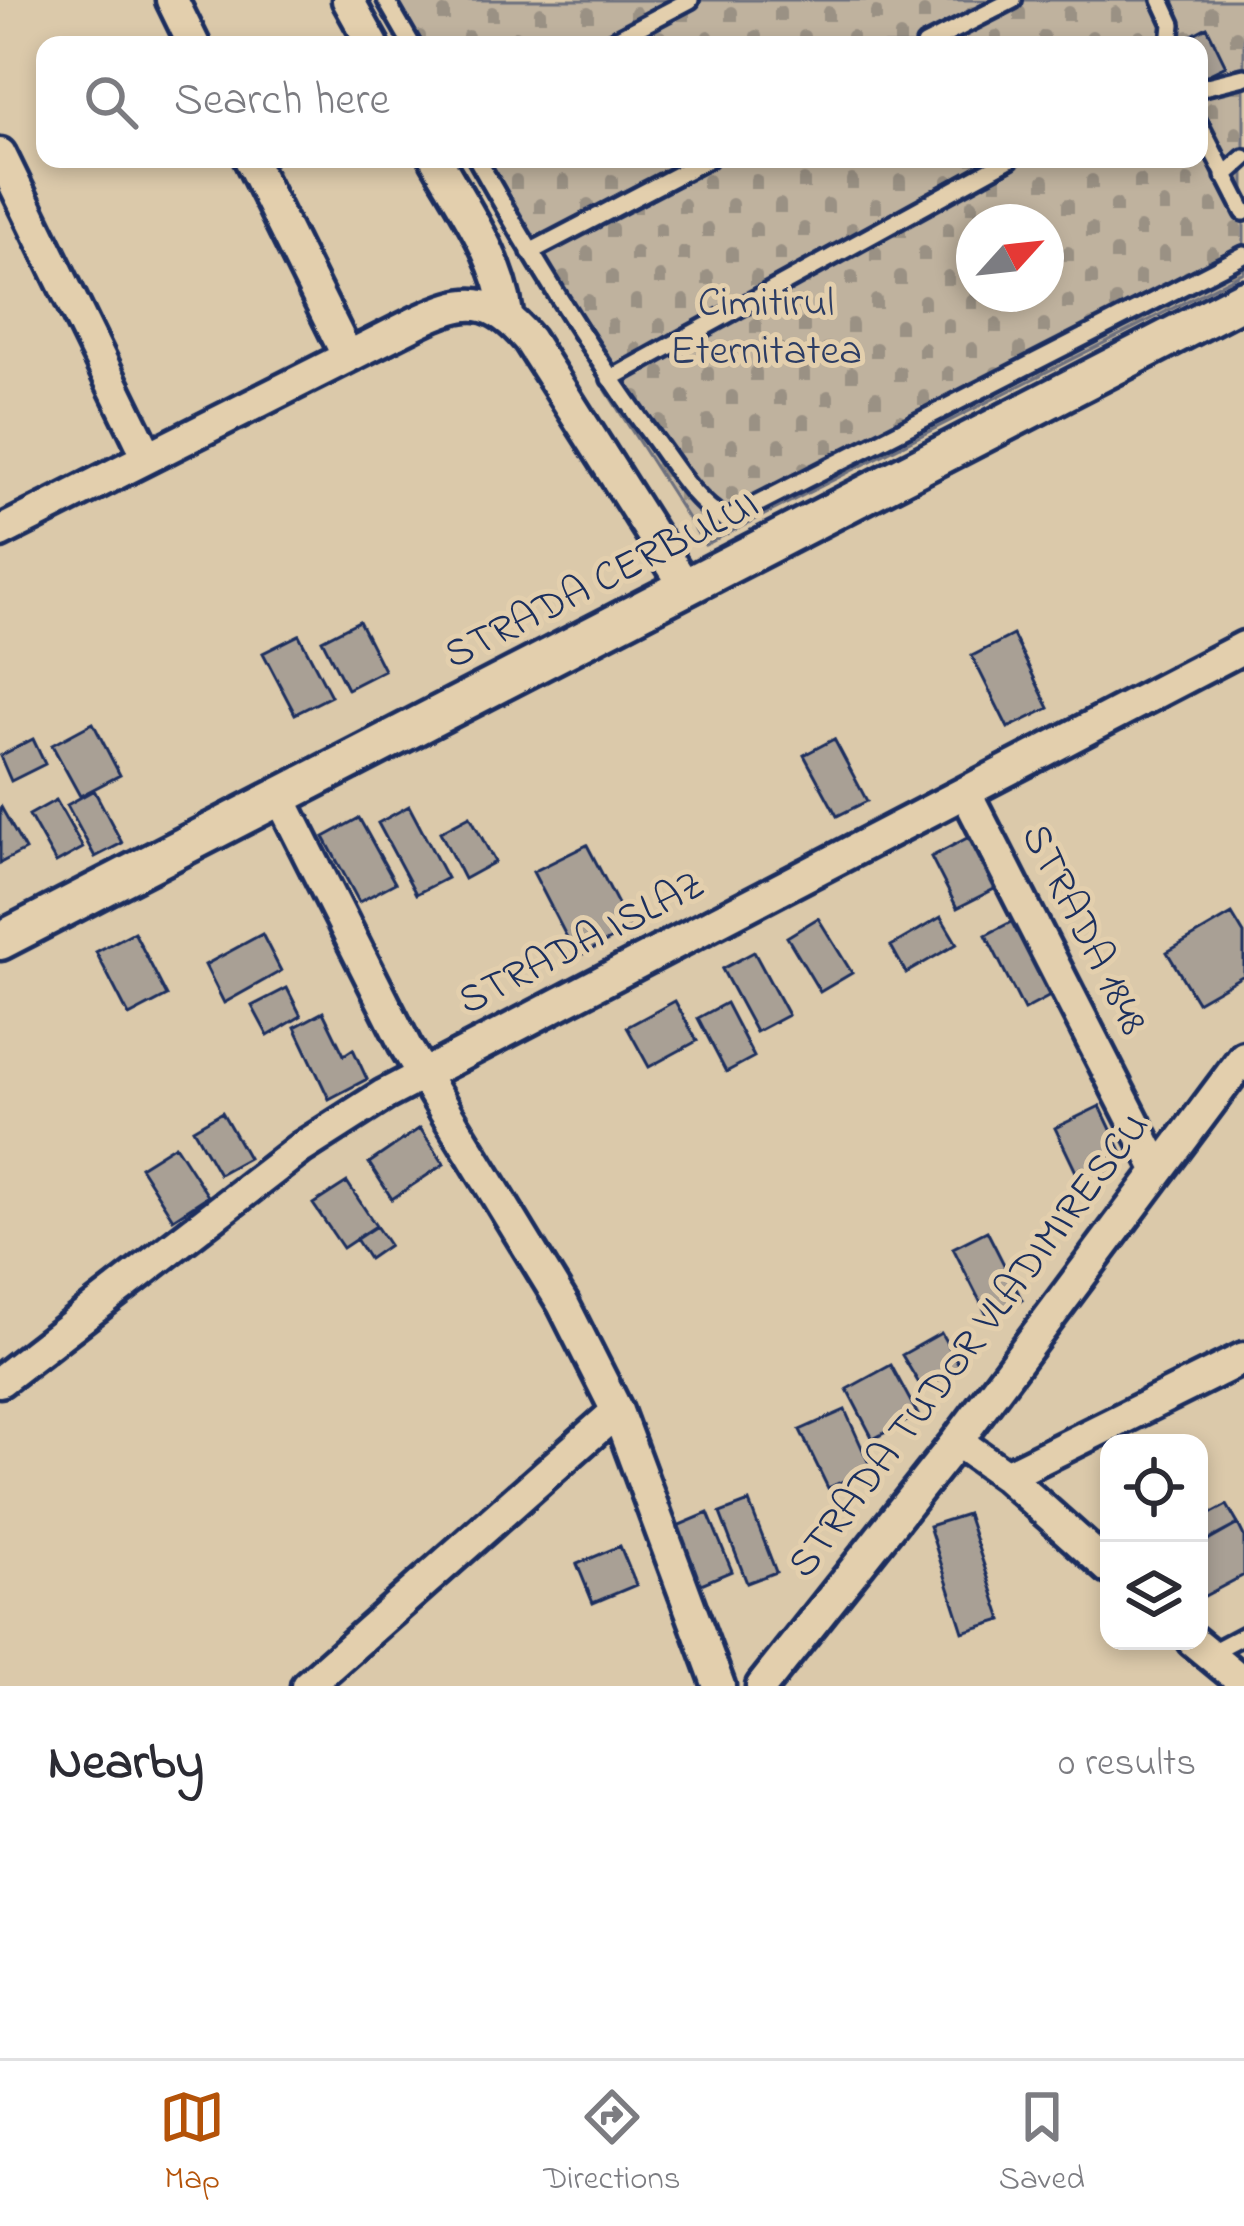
<!DOCTYPE html>
<html lang="en">
<head>
<meta charset="utf-8">
<style>
  body { margin:0; font-family:"Indie Flower",sans-serif; background:#f7f7f7; color:#2b2b33 }
  .controls { position:absolute; right:36px; bottom:36px; display:grid; overflow:hidden; border-radius:24px; box-shadow:0 6px 18px #0003 }
  .controls button { width:108px; height:108px; display:grid; place-items:center; padding:0; border:0; border-bottom:3px solid #e1e1e2; background:#fff; color:#2b2b33; font:60px sans-serif }
  .compass { position:absolute; left:956px; top:204px; width:108px; height:108px; border-radius:50%; background:#fff; box-shadow:0 6px 18px #0003; rotate:63deg }
  .list { margin:0; padding:0; list-style:none }
  h2 { display:flex; justify-content:space-between; align-items:center; height:156px; margin:0; padding:0 48px; font-size:51px }
  h2 small { font-size:39px; font-weight:400; color:#7c7c81 }
  .icon { flex:none; width:66px; height:66px; fill:none; stroke:currentColor; stroke-width:2; stroke-linecap:round; stroke-linejoin:round }
  .map { position:relative; flex:none; width:1244px; height:1686px; overflow:hidden }
  .search { position:absolute; background:#fff; box-shadow:0 6px 18px #0003; left:36px; right:36px; top:36px; height:132px; display:flex; align-items:center; gap:30px; box-sizing:border-box; padding:0 42px; border-radius:24px; color:#7c7c81; font-size:45px }
  .sheet { height:372px; background:#fff }
  nav { display:flex; justify-content:space-around; align-items:center; box-sizing:border-box; height:168px; border-top:3px solid #e1e1e2; background:#fff; font-size:33px; color:#7c7c81 }
  nav a { display:grid; justify-items:center; gap:6px }
  nav .on { color:#b45309 }
  .map>svg:first-child { display:block }
  .cemetery { fill:url(#cemetery-stones); stroke:#6d707e; stroke-width:3; fill-rule:evenodd }
  .building { fill:#a9a095; stroke:#1b2f5e; stroke-width:3 }
  .lines { fill:none; stroke-linecap:round; stroke-linejoin:round }
  .service-casing { stroke:#1b2f5e; stroke-width:24 }
  .minor-casing { stroke:#1b2f5e; stroke-width:39 }
  .tertiary-casing { stroke:#1b2f5e; stroke-width:45 }
  .service { stroke:#e3cfad; stroke-width:15 }
  .minor { stroke:#e3cfad; stroke-width:30 }
  .tertiary { stroke:#e3cfad; stroke-width:36 }
  .labels { text-anchor:middle; dominant-baseline:central; stroke-width:10; stroke-linejoin:round; paint-order:stroke }
  .park-label { font-size:42px; fill:#2b3c64; stroke:#e3cfad }
  .street-label { font-size:42px; fill:#1b2f5e; stroke:#e3cfad }
</style>
</head>
<body>
<div class="map">
<svg width="1244" height="1686" viewBox="0 0 1244 1686">
  <defs>
    <pattern id="cemetery-stones" width="16" height="16" patternUnits="userSpaceOnUse" patternTransform="scale(3)"><rect width="16" height="16" fill="#bfb29e"/><path d="M2 7V4a2 2 0 0 1 4 0v3zM10 15v-3a2 2 0 0 1 4 0v3z" fill="#9a9184"/></pattern>
  </defs>
  <rect width="100%" height="100%" fill="#dbc9aa"/>
  <filter id="ink" filterUnits="userSpaceOnUse"><feTurbulence type="fractalNoise" baseFrequency=".00833" numOctaves="2"/><feDisplacementMap in="SourceGraphic" scale="24" xChannelSelector="R" yChannelSelector="G"/><feConvolveMatrix kernelMatrix="1 2 1 2 8 2 1 2 1" color-interpolation-filters="sRGB"/></filter>
  <g filter="url(#ink)">
    <path class="cemetery" d="M385 0H1244V272L705 545 605 389 474 159H1199V45H410ZM974 222H1046V294H974Z"/>
    <path class="building" d="M1207 27 1226 66 1199 79V45L1175 44Z
      M359 621 384 670 347 689 322 640Z
      M299 635 331 696 295 714 263 653Z
      M1013 635 1049 708 1008 728 972 656Z
      M93 723 120 775 80 796 52 745Z
      M33 739 45 764 11 781 0 756Z
      M834 739 867 801 837 816 804 755Z
      M94 790 122 843 95 857 67 805Z
      M56 800 83 848 56 863 29 815Z
      M409 806 447 878 416 894 378 823Z
      M1 807 25 850 0 863V808Z
      M470 816 495 862 464 879 440 832Z
      M359 818 395 883 359 902 324 837Z
      M971 836 998 887 957 908 931 857Z
      M587 845 631 929 577 957 533 872Z
      M1232 914 1244 934V975L1197 1002 1167 952Z
      M941 917 957 944 906 973 891 946Z
      M818 918 852 973 820 992 787 937Z
      M1015 920 1054 994 1024 1010 986 935Z
      M134 932 167 996 129 1016 96 952Z
      M262 934 281 971 224 1003 205 965Z
      M754 952 788 1015 756 1032 722 969Z
      M287 988 301 1016 268 1036 252 1006Z
      M675 1001 697 1041 649 1067 627 1027Z
      M726 1003 754 1057 726 1072 698 1018Z
      M323 1012 344 1055 353 1049 367 1079 329 1099 295 1027Z
      M1100 1106 1122 1153 1077 1174 1055 1128Z
      M222 1112 248 1158 219 1174 193 1129Z
      M420 1128 444 1164 392 1199 369 1163Z
      M175 1145 208 1196 173 1219 140 1167Z
      M1122 1153 1126 1161 1101 1173 1097 1165Z
      M347 1182 376 1226 343 1248 313 1204Z
      M376 1226 389 1245 369 1259 356 1239Z
      M987 1231 1022 1300 988 1317 953 1248Z
      M941 1333 961 1368 923 1390 902 1355Z
      M891 1365 918 1415 873 1439 847 1389Z
      M845 1410 871 1468 828 1488 800 1430Z
      M749 1502 776 1572 747 1583 720 1513Z
      M1227 1505 1238 1524 1206 1542 1199 1520Z
      M708 1513 732 1571 694 1587 670 1529Z
      M967 1514 1002 1620 963 1632 929 1526Z
      M1238 1524 1244 1536V1575L1199 1599V1545Z
      M620 1546 636 1585 593 1603 577 1564Z"/>
    <g class="lines">
      <defs>
        <path id="service" d="M386 0 412 45
          M1161 0 1172 24 1170 45
          M605 45 690 0
          M925 45 1013 0
          M1199 88 1244 77
          M1199 124 1244 212
          M477 159C531 255 588 349 654 439 676 469 694 501 726 520L1244 255
          M1224 176 1244 158
          M530 252 708 159
          M610 379 1010 159
          M1208 1654 1244 1635"/>
        <path id="minor" d="M172 0 194 45
          M348 0 373 45
          M0 154 147 455
          M250 159 347 355
          M436 159C464 208 499 257 507 314
          M0 532 417 322C467 298 491 295 529 340L687 589
          M966 793 1158 1169
          M280 797 406 1047 563 1304 617 1411 719 1686
          M0 1381 301 1148 384 1095 1244 647
          M957 1441 1006 1476 1244 1358
          M1006 1476 1109 1568
          M1193 1641 1244 1683
          M307 1686 617 1411
          M762 1686 957 1441 1244 1057"/>
        <path id="tertiary" d="M0 941 1244 299"/>
      </defs>
      <use href="#service" class="service-casing"/>
      <use href="#minor" class="minor-casing"/>
      <use href="#tertiary" class="tertiary-casing"/>
      <use href="#service" class="service"/>
      <use href="#minor" class="minor"/>
      <use href="#tertiary" class="tertiary"/>
    </g>
  </g>
  <g class="labels">
    <g class="park-label">
      <text x="766" y="304">Cimitirul<tspan x="766" dy="48">Eternitatea</tspan></text>
    </g>
    <g class="street-label">
      <text transform="translate(602 581) rotate(-27)">STRADA CERBULUI</text>
      <text transform="translate(1083 930) rotate(63)">STRADA 1848</text>
      <text transform="translate(582 944) rotate(-27)">STRADA ISLAZ</text>
      <text transform="translate(970 1346) rotate(-53)">STRADA TUDOR VLADIMIRESCU</text>
    </g>
  </g>
</svg>
<div class="controls">
<button><svg class="icon" aria-label="locate" viewBox="0 0 24 24"><circle cx="12" cy="12" r="6"/><path d="M12 2v4M12 18v4M2 12h4M18 12h4"/></svg></button>
<button><svg class="icon" aria-label="layers" viewBox="0 0 24 24"><path d="M12 4l9 5-9 5-9-5zM3 14l9 5 9-5"/></svg></button>
</div>
<svg class="compass" viewBox="-18 -18 36 36"><path d="M0-13l5 13h-10z" fill="#e53935"/><path d="M0 13l5-13h-10z" fill="#7c7c81"/></svg>
<div class="search"><svg class="icon" aria-label="search" viewBox="0 0 24 24"><circle cx="10" cy="10" r="6"/><path d="M15 15l6 6"/></svg>Search here</div>
</div>
<section class="sheet">
<h2>Nearby<small>0 results</small></h2>
<ul class="list">
</ul>
</section>
<nav>
<a class="on"><svg class="icon" aria-label="map" viewBox="0 0 24 24"><path d="M3 6l6-2 6 2 6-2v14l-6 2-6-2-6 2zM9 4v14M15 6v14"/></svg>Map</a>
<a><svg class="icon" aria-label="directions" viewBox="0 0 24 24"><path d="M12 3l9 9-9 9-9-9zM9 14v-3h6M13 9l2 2-2 2"/></svg>Directions</a>
<a><svg class="icon" aria-label="saved" viewBox="0 0 24 24"><path d="M7 4h10v16l-5-4-5 4z"/></svg>Saved</a>
</nav>
</body>
</html>
